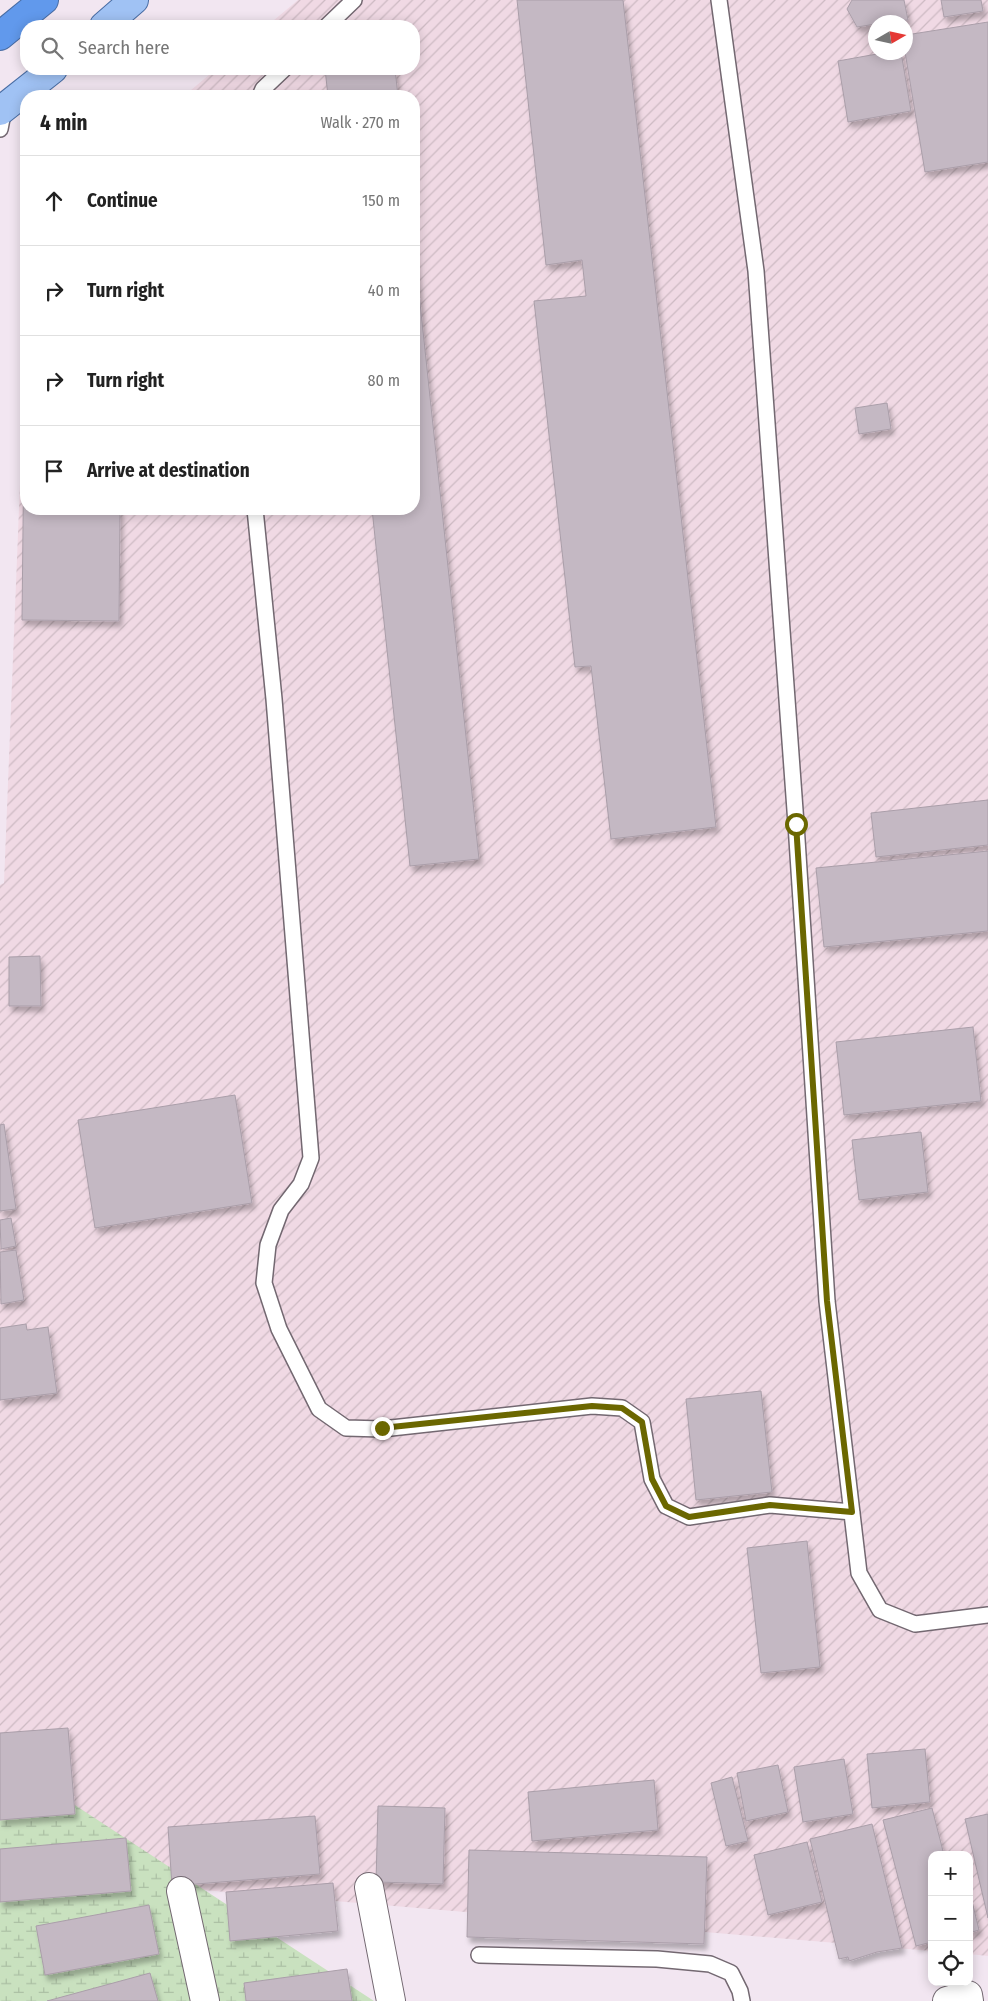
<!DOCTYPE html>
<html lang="en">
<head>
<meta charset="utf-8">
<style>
  body { margin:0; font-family:"Fira Sans Condensed",sans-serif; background:#f2f2f2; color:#222 }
  .controls { position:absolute; right:15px; bottom:15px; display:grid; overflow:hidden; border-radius:10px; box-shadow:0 2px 12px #0003 }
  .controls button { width:45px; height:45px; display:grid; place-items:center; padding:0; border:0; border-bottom:1px solid #e0e0e0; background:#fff; color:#222; font:25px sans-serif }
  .compass { position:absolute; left:868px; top:15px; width:45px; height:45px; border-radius:50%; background:#fff; box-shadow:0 2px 12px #0003; rotate:81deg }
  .stop { position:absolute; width:15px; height:15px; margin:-11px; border:4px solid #6b6700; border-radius:50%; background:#fff }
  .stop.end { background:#6b6700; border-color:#fff; box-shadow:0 1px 5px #0008 }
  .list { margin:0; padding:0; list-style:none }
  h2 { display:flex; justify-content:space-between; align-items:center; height:65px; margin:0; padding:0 20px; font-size:21px }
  h2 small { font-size:16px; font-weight:400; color:#767676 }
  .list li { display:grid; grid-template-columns:32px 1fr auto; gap:15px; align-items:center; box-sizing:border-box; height:90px; padding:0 20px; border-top:1px solid #e0e0e0 }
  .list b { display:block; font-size:19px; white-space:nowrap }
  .list em { font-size:16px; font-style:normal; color:#767676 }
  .icon { flex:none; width:28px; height:28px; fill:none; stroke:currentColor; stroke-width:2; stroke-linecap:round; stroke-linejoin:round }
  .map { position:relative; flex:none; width:988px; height:2001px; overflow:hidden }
  .search { position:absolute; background:#fff; box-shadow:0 2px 12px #0003; left:20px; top:20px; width:400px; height:55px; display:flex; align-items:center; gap:12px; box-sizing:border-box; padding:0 18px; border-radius:20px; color:#767676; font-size:19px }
  .panel { position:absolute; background:#fff; box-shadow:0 2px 12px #0003; left:20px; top:90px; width:400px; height:425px; border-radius:20px }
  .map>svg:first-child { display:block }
  .industrial { fill:url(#industrial-furrows); fill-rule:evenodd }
  .wetland { fill:url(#wetland-marsh) }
  .building { fill:#c4b8c3; stroke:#aa9ea9; filter:url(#shadow) }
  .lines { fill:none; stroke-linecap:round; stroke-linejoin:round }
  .service-casing { stroke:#736871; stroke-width:18 }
  .minor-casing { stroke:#736871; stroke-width:30 }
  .primary-casing { stroke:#486ca3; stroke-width:30 }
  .motorway-casing { stroke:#486ca3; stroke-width:30 }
  .service { stroke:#fff; stroke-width:15 }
  .minor { stroke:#fff; stroke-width:28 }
  .primary { stroke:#a0c2f4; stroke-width:28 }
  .motorway { stroke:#6199ec; stroke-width:28 }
  .route { stroke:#6b6700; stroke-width:6 }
</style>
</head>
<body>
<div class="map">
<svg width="988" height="2001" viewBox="0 0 988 2001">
  <defs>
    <pattern id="industrial-furrows" width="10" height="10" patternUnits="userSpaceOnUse" patternTransform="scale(1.25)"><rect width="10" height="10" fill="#f0d9e4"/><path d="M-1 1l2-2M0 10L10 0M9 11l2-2" fill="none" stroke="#cdbac3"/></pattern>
    <pattern id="wetland-marsh" width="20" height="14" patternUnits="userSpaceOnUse" patternTransform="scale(1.25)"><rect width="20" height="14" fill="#c9e1bf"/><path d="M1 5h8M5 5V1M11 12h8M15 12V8" fill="none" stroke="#acc0a4"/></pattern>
    <filter id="shadow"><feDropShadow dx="3" dy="5.5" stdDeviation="2.5" flood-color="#0004"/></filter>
  </defs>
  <rect width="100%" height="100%" fill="#f2e6f1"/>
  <path class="industrial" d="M298 0H988V1956L969 1954V1855H932V1951L0 1873V885L4 883 26 334V509H414V96H184L216 69H414V26H267ZM876 22H906V52H876Z"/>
  <path class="wetland" d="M0 1756 374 2001H0Z"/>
  <path class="building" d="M517 0H623L716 827 611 839 591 666 575 667 534 301 586 296 582 260 546 265Z
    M852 0H904L908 20 876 22V24L857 27 847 9Z
    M941 0H981L983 11 944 17Z
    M988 22V162L925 172 905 52 906 35Z
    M888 52H901L911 111 848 122 838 61Z
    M325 69H395L398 96H328Z
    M414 246 479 859 410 866 372 509H414Z
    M25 344 26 509H120L119 621 22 620Z
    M887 403 891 429 859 434 855 408Z
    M988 800V845L876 857 871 813Z
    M988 851V931L824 947 816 868Z
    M40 956 41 1006H9V957Z
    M973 1027 981 1101 844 1115 836 1042Z
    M235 1095 252 1203 95 1228 78 1120Z
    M4 1124 16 1209 0 1211V1125Z
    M921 1132 928 1192 859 1200 852 1140Z
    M11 1218 16 1246 1 1249 0 1220Z
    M16 1250 24 1300 1 1304 0 1252Z
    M26 1324 27 1330 48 1327 57 1393 0 1400V1328Z
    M761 1391 772 1492 696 1500 686 1399Z
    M807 1541 820 1667 761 1673 747 1548Z
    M68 1728 75 1814 0 1820V1733Z
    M925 1749 930 1802 872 1808 867 1754Z
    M844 1759 853 1814 803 1822 794 1767Z
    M778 1765 788 1812 746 1821 737 1773Z
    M732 1777 748 1841 726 1846 711 1783Z
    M654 1780 658 1830 532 1841 528 1792Z
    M378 1806 445 1808 443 1884 376 1882Z
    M932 1808 944 1855H932V1942L916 1946 883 1820Z
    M988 1814V1918L965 1819Z
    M315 1816 320 1874 172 1886 168 1827Z
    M872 1824 902 1948 877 1952 849 1961 848 1957 839 1959 810 1839Z
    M126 1838 131 1891 0 1902V1849Z
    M807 1842 822 1902 768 1915 754 1855Z
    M469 1850 707 1857 704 1944 467 1937Z
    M333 1883 338 1931 230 1941 226 1892Z
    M969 1901H972L979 1930 969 1933Z
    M149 1905 159 1954 45 1975 36 1926Z
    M347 1969 352 2001H246L244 1983Z
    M150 1973 158 2001H47Z"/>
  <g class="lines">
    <defs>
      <path id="service" d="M719 0 756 271 796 824 827 1301 859 1573 880 1610 915 1624 988 1615
        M327 26 354 0
        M260 96 263 89 284 69
        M0 129 4 108
        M255 509 274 699 311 1158 301 1184 281 1210 268 1245 264 1283 279 1329 319 1409 346 1428 382 1429 592 1406 622 1408 642 1422 652 1479 666 1506 689 1517 770 1505 852 1512
        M479 1955 657 1959 710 1964 731 1973 740 1991 742 2001"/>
      <path id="minor" d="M369 1887 391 2001
        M181 1891 205 2001
        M947 2001 968 1995 969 2001"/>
      <path id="primary" d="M104 26 134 0
        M0 111 53 69"/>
      <path id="motorway" d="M0 36 44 0"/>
    </defs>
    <use href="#service" class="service-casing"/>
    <use href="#minor" class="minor-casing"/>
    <use href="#primary" class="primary-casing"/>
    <use href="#motorway" class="motorway-casing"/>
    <use href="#service" class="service"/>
    <use href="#minor" class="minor"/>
    <use href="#primary" class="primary"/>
    <use href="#motorway" class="motorway"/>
  </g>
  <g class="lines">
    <path class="route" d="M382 1428 592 1406 622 1408 642 1422 652 1479 666 1506 689 1517 770 1505 852 1512 827 1301 796 824"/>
  </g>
</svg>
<div class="controls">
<button>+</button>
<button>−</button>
<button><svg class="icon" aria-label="locate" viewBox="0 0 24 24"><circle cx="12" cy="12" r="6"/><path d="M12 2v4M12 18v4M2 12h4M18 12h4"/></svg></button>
</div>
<svg class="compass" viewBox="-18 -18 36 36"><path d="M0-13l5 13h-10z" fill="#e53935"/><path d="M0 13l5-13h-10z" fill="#767676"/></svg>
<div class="stop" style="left:796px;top:824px"></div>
<div class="stop end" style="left:382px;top:1428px"></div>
<div class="search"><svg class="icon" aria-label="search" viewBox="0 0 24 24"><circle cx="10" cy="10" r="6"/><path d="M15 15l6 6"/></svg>Search here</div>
<section class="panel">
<h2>4 min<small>Walk · 270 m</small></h2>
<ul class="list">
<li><svg class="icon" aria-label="ahead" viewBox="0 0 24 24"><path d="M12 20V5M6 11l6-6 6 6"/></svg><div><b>Continue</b></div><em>150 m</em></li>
<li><svg class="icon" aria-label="right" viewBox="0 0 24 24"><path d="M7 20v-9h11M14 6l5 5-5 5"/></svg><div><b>Turn right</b></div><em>40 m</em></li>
<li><svg class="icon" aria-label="right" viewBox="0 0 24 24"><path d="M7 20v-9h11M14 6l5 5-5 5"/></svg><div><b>Turn right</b></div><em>80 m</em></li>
<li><svg class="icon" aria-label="arrive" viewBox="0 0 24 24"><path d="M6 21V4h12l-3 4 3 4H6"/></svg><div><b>Arrive at destination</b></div></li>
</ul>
</section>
</div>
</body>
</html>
